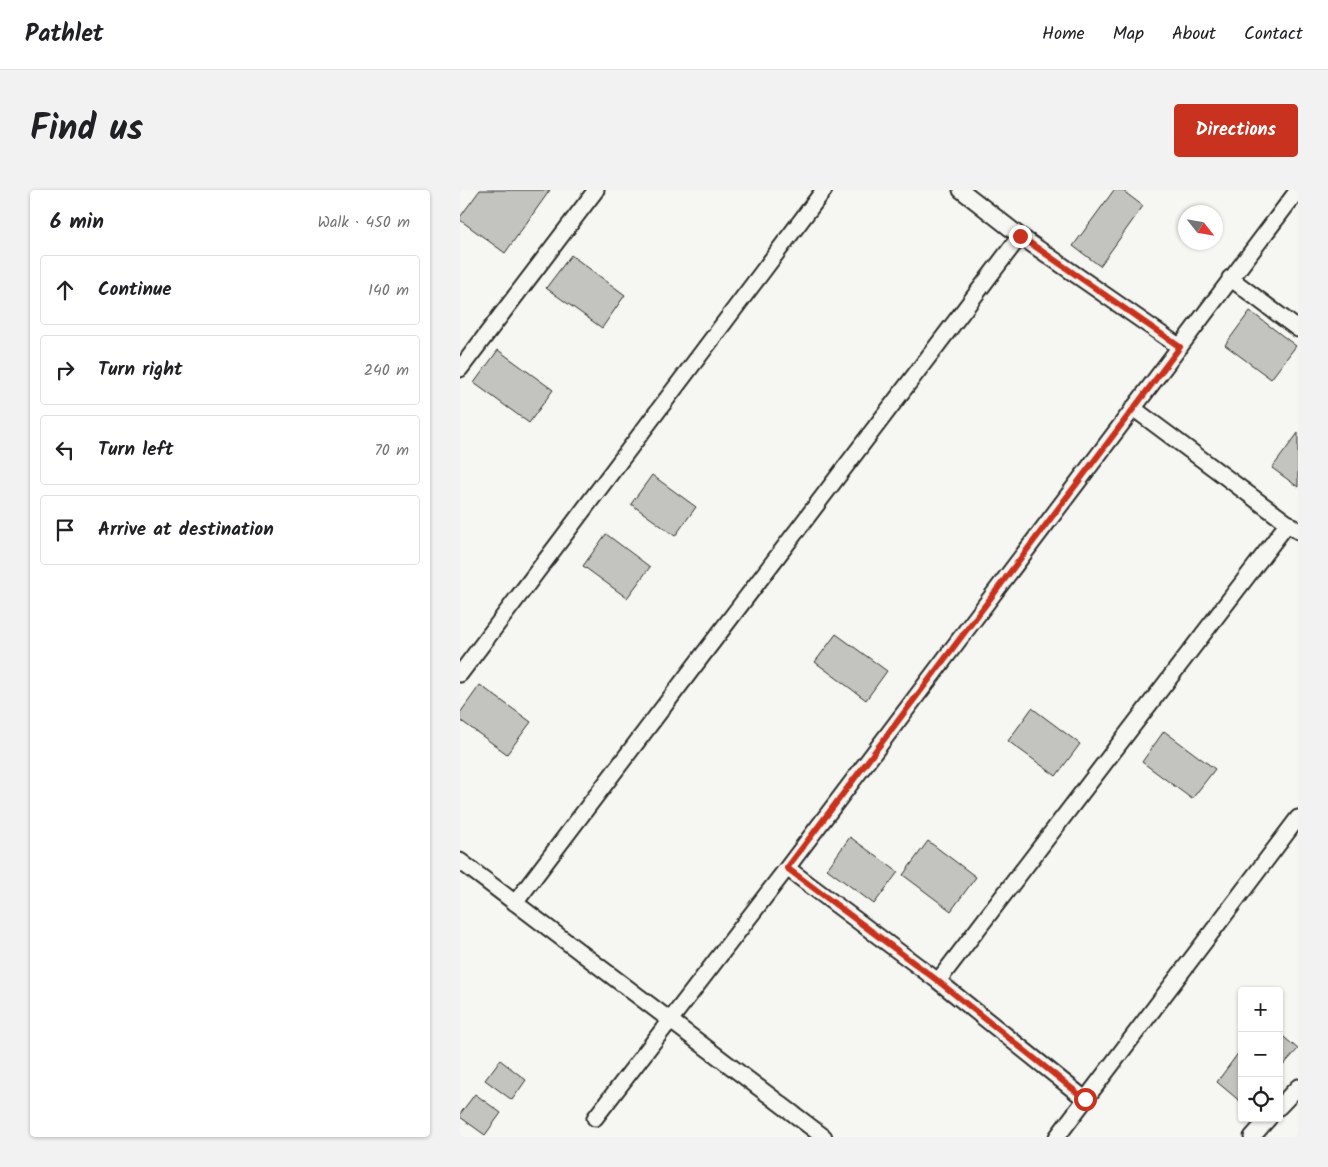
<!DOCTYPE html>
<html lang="en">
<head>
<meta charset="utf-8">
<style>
  body { margin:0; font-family:Kalam,sans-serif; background:#f2f2f2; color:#202124 }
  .controls { position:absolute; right:15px; bottom:15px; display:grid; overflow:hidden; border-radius:5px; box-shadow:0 1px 4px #0004 }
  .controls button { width:45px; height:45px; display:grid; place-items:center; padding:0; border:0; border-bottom:1px solid #e0e0e0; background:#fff; color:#202124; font:25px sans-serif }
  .compass { position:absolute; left:718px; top:15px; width:45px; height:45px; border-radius:50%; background:#fff; box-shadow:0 1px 4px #0004; rotate:121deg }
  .stop { position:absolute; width:15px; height:15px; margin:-11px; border:4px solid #c8321e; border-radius:50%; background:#fff }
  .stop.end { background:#c8321e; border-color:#fff; box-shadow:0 1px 5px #0008 }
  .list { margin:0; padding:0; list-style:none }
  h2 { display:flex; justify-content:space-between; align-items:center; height:65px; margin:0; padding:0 20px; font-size:21px }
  h2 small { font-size:16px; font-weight:400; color:#757577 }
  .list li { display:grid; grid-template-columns:32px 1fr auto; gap:15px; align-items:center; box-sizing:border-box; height:70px; margin:0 10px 10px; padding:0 10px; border:1px solid #e0e0e0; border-radius:5px }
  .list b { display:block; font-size:19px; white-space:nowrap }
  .list em { font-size:16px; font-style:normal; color:#757577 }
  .icon { flex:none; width:28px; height:28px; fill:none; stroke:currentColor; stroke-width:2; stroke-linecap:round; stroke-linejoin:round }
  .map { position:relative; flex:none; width:838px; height:947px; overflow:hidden; border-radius:5px }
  header { display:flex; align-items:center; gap:30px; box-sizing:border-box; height:70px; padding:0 25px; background:#fff; border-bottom:1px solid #e0e0e0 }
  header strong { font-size:24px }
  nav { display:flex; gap:28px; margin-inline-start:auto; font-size:18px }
  .intro { display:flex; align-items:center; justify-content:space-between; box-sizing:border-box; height:120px; padding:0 30px }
  h1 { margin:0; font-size:35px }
  .button { padding:12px 22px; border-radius:5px; background:#c8321e; color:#fff; font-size:18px; font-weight:700 }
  main { display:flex; gap:30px; padding:0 30px }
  aside { flex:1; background:#fff; border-radius:5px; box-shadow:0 1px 4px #0004 }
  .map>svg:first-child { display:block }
  .building { fill:#c3c3c0; stroke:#2b2b2b }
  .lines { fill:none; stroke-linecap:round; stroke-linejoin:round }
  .minor-casing { stroke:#2b2b2b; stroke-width:19 }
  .minor { stroke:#f6f6f2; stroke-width:15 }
  .route { stroke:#c8321e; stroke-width:6 }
</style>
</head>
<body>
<header>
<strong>Pathlet</strong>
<nav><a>Home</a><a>Map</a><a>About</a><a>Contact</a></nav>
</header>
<div class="intro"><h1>Find us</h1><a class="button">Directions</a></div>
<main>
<aside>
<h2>6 min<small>Walk · 450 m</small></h2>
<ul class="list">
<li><svg class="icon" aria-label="ahead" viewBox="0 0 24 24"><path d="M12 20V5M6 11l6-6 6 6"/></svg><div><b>Continue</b></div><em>140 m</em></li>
<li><svg class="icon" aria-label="right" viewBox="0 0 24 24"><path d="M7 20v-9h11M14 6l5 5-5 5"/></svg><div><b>Turn right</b></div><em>240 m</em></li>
<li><svg class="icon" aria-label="left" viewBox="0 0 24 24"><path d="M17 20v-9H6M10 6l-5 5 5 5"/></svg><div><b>Turn left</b></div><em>70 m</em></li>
<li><svg class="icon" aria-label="arrive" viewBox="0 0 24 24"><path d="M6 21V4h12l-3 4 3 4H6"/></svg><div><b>Arrive at destination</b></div></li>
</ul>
</aside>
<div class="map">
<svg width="838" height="947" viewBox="0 0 838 947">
  <rect width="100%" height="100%" fill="#f6f6f2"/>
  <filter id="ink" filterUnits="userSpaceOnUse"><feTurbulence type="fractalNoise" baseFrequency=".02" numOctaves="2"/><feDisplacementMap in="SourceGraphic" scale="10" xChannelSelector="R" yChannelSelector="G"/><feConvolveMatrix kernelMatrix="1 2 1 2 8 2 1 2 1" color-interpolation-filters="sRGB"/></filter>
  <g filter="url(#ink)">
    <path class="building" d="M20 0H90L45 63 0 30V27Z
      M654 0H662L683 16 640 76 613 56Z
      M111 65 165 105 142 138 86 98Z
      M790 121 836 156 811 189 765 155Z
      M38 160 93 200 69 233 14 193Z
      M838 243V297L812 278Z
      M192 285 236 317 215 346 171 314Z
      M146 344 190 377 167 408 123 376Z
      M376 444 427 481 406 510 355 472Z
      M20 495 71 532 47 564 0 530V523Z
      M572 518 620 554 596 586 548 551Z
      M704 541 755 579 732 609 682 572Z
      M390 647 438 682 414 714 367 679Z
      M468 651 516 687 491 721 443 685Z
      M819 843 838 859 819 880Z
      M782 858V913L757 892Z
      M40 870 66 890 52 910 25 890Z
      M15 904 41 923 25 945 0 927V924Z"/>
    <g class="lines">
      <defs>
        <path id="minor" d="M501 0 560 46 720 157
          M770 88 838 139
          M0 179 136 0
          M673 218 838 341
          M0 484 364 0
          M0 671 364 947
          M327 678 478 791 625 909
          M55 713 560 46
          M478 791 828 333
          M819 917 838 897
          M135 928 327 678 838 0
          M597 947 838 628
          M792 947 809 928"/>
      </defs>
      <use href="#minor" class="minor-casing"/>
      <use href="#minor" class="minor"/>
    </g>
  </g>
  <g class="lines" filter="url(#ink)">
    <path class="route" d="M560 46 720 157 327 678 478 791 625 909"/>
  </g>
</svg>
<div class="controls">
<button>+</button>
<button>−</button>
<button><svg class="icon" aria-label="locate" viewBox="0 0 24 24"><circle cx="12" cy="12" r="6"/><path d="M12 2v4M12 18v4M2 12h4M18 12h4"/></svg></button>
</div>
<svg class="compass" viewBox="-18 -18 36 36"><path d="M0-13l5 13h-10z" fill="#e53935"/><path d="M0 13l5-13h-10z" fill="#757577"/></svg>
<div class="stop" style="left:625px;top:909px"></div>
<div class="stop end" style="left:560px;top:46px"></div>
</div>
</main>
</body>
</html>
